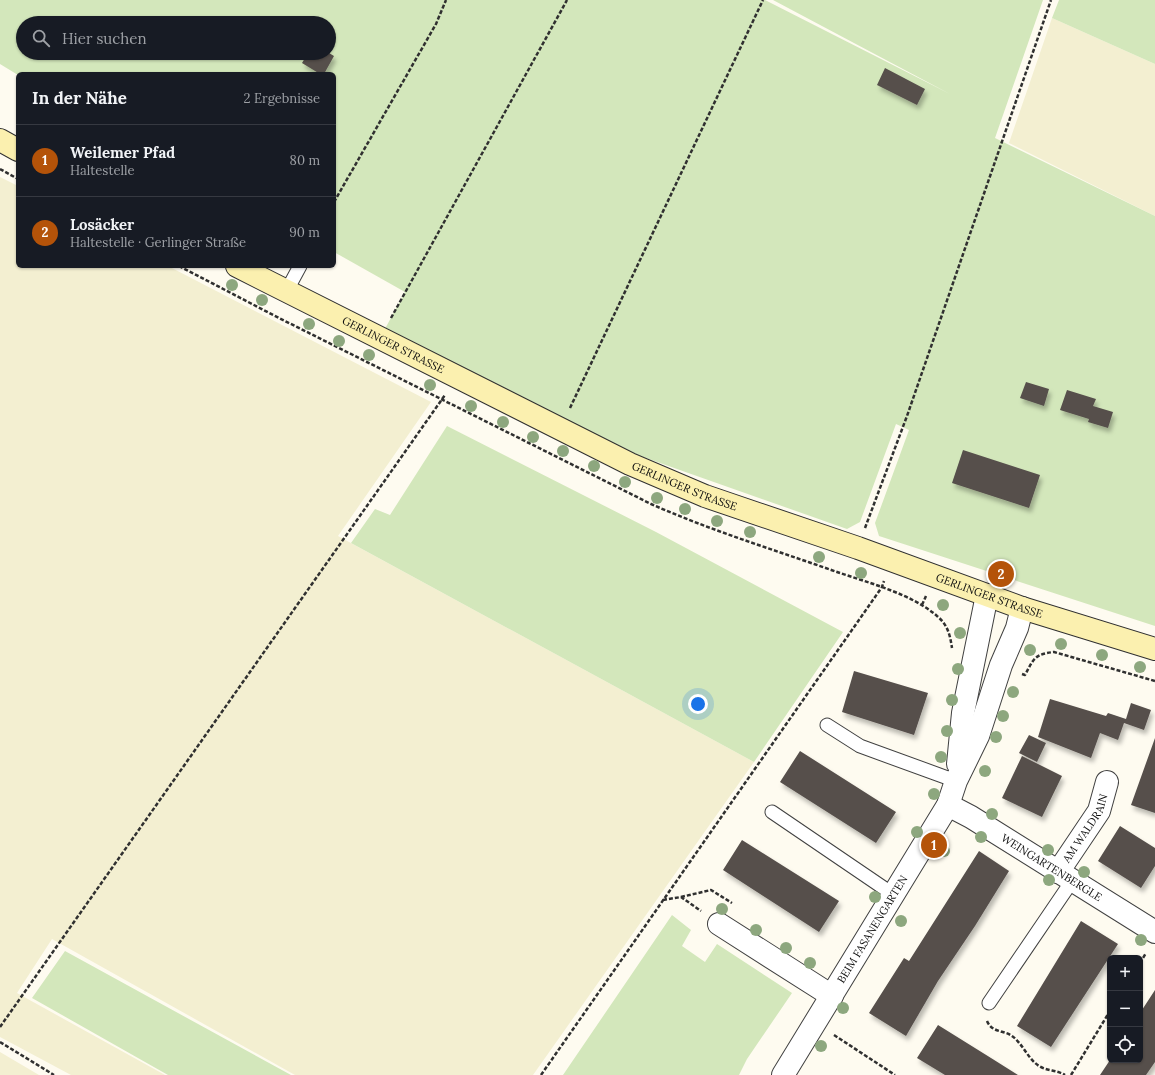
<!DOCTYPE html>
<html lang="de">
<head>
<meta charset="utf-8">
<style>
  body { margin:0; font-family:Lora,serif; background:#20242c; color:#f1f3f6 }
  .controls { position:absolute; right:12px; bottom:12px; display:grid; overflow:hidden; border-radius:6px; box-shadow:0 1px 3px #0004 }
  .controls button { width:36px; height:36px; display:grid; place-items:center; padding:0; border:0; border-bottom:1px solid #363941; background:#171b24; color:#f1f3f6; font:20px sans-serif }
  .you { position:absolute; left:698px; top:704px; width:14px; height:14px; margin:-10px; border:3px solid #fff; border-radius:50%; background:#1a73e8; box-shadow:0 0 0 6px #1a73e833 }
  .badge { display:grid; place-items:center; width:26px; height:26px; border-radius:50%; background:#b45309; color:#fff; font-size:13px; font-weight:700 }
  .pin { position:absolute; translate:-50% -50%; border:2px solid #fff; box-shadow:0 1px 4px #0006 }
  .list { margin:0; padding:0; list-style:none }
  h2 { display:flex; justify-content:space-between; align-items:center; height:52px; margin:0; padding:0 16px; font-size:17px }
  h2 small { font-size:13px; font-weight:400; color:#9ea1a6 }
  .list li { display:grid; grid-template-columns:26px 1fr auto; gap:12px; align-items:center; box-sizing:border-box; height:72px; padding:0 16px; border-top:1px solid #363941 }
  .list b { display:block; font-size:15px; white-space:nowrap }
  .list p { margin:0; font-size:13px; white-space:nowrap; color:#9ea1a6 }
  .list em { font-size:13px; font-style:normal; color:#9ea1a6 }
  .icon { flex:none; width:22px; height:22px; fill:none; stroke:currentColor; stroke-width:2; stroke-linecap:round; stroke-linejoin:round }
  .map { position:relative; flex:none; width:1155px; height:1075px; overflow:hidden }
  .search { position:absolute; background:#171b24; box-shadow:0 1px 3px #0004; left:16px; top:16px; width:320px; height:44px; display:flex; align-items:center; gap:10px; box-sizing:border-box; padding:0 14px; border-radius:22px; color:#9ea1a6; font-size:15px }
  .panel { position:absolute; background:#171b24; box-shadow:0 1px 3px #0004; left:16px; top:72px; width:320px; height:196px; border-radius:6px }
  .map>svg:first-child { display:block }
  .farmland { fill:#f3efd1 }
  .green { fill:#d3e7bb; fill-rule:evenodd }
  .building { fill:#564f4b; filter:url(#shadow) }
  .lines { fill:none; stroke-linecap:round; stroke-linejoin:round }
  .lane-casing { stroke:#414141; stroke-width:15 }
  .street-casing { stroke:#414141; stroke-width:24 }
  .secondary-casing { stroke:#303030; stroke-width:24 }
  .path { stroke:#303030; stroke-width:2.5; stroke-dasharray:4 2; stroke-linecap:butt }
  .lane { stroke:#fff; stroke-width:13 }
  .street { stroke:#fff; stroke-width:22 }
  .secondary { stroke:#fbf0af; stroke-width:22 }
  .tree { fill:#8da77e }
  .labels { text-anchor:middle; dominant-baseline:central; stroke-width:4; stroke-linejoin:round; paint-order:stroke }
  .street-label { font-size:11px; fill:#0e0e0e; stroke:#fff }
</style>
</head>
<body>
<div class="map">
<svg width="1155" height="1075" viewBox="0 0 1155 1075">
  <defs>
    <filter id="shadow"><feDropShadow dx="2.5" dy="4.5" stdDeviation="2" flood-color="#0004"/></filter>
  </defs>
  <rect width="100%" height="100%" fill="#fefbf0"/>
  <path class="farmland" d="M1052 18 1155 64V216L1009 143Z
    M0 177 18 186V266H168L431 402 338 536 754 762 533 1075H295L52 939 17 993 165 1075H71L0 1037Z
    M0 1052 39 1075H0Z"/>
  <path class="green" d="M0 0H765L950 94 773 0H1043L995 138 1155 216V626L879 536 875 523 909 430 896 424 860 522 847 529 561 428 380 338 405 292 334 252V74L18 75 0 64ZM23 23H329V53H23Z
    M1059 0H1155V64L1052 18Z
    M447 426 656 532 843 632 754 762 351 543 375 509 390 515Z
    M672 915 691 930 682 946 705 962 717 944 792 993 747 1059 739 1075H563Z
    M65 951 291 1075H168L32 998Z"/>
  <path class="building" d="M308 53H329L334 56 324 74H320L302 63Z
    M885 68 925 89 917 105 877 85Z
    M1026 382 1049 389 1044 406 1020 398Z
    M1067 390 1096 399 1093 406 1113 412 1108 428 1088 422 1089 419 1060 410Z
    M963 450 1040 475 1029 508 952 483Z
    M854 671 928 693 914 735 842 712Z
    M1050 699 1106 716 1108 713 1126 719 1131 703 1151 710 1144 730 1124 723 1118 740 1100 733 1091 758 1038 737Z
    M1029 735 1046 743 1037 762 1019 753Z
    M1155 738V813L1131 805Z
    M800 751 896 812 876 843 780 782Z
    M1022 756 1062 776 1042 817 1002 798Z
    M1120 826 1155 848V866L1141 888 1098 861Z
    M742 840 839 901 819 932 723 870Z
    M979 851 1009 871 975 926 938 981 906 1036 869 1013 904 958 909 961Z
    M1081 921 1118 944 1051 1047 1017 1026Z
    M1155 990V1062L1146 1075H1100L1110 1060H1140V1013Z
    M938 1025 991 1058 1018 1075H945L917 1058Z"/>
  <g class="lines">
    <defs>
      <path id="lane" d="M286 292 300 266
        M827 725 860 746 956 781
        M772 812 894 895
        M989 1003 1072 881"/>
      <g id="street">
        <path d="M958 764 963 713 987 595"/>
        <path id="s1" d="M948 805 971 817 1155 932"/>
        <path id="s2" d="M1058 872 1099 811 1107 782"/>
        <path d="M719 924 832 996"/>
        <path id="s3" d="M783 1075 948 805 956 781 978 736 1001 665 1017 628 1022 608"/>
      </g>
      <g id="secondary">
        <path d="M0 140 18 150"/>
        <path id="s4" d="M237 266 630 464 705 496 858 548 1022 608 1155 649"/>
      </g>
    </defs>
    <use href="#lane" class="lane-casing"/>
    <use href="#street" class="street-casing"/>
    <use href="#secondary" class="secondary-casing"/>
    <path class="path" d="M0 169 18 179
      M334 202 436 24 446 0
      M179 266 279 318 651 504C712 531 775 550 837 572 869 583 912 594 937 616 948 625 950 635 952 648
      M391 318 567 0
      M570 408 763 0
      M865 528 907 416 1051 0
      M922 605 926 596
      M1022 674 1025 675C1034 658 1035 654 1054 652L1155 681
      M681 897 711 890 732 903
      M663 900 681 897 701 911
      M1140 963 1146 953
      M987 1021C992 1033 1004 1030 1012 1036 1023 1044 1028 1059 1039 1066 1047 1071 1057 1070 1065 1075
      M0 1027 445 395
      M834 1035 895 1075
      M0 1042 54 1075
      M541 1075 882 587 884 581
      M1071 1075 1110 1011"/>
    <use href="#lane" class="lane"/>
    <use href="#street" class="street"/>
    <use href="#secondary" class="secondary"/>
  </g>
  <g class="tree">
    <circle cx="232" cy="285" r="6"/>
    <circle cx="262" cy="300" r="6"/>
    <circle cx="309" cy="324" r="6"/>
    <circle cx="339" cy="341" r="6"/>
    <circle cx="369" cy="355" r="6"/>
    <circle cx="430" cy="385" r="6"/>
    <circle cx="471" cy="406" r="6"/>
    <circle cx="503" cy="422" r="6"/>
    <circle cx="533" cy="437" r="6"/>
    <circle cx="563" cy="451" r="6"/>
    <circle cx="594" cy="466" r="6"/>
    <circle cx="625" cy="482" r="6"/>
    <circle cx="657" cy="498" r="6"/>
    <circle cx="685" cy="509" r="6"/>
    <circle cx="717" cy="521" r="6"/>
    <circle cx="750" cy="532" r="6"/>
    <circle cx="819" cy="557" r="6"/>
    <circle cx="861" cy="573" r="6"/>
    <circle cx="943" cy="605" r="6"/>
    <circle cx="960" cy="633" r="6"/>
    <circle cx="1061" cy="644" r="6"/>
    <circle cx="1030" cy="650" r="6"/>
    <circle cx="1102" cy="655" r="6"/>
    <circle cx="1140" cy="667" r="6"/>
    <circle cx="958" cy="669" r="6"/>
    <circle cx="1013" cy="692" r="6"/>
    <circle cx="952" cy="700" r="6"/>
    <circle cx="1003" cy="716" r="6"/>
    <circle cx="947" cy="731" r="6"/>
    <circle cx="996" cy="737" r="6"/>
    <circle cx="941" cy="757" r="6"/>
    <circle cx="985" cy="771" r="6"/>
    <circle cx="934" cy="794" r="6"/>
    <circle cx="992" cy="814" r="6"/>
    <circle cx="917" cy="832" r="6"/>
    <circle cx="981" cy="837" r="6"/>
    <circle cx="1048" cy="850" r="6"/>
    <circle cx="944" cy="851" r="6"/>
    <circle cx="1084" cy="872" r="6"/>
    <circle cx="1049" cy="880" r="6"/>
    <circle cx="875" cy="897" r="6"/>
    <circle cx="722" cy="909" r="6"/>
    <circle cx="901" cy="921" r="6"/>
    <circle cx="756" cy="930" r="6"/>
    <circle cx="1141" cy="940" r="6"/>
    <circle cx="786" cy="948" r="6"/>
    <circle cx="810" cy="963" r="6"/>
    <circle cx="843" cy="1008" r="6"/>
    <circle cx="821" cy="1046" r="6"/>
  </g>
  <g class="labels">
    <g class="street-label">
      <text stroke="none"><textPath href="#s4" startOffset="175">GERLINGER STRASSE</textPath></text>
      <text stroke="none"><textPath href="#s4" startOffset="499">GERLINGER STRASSE</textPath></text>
      <text stroke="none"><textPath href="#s4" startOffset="823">GERLINGER STRASSE</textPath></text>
      <text stroke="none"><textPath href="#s2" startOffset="52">AM WALDRAIN</textPath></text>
      <text stroke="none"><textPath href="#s1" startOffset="121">WEINGARTENBERGLE</textPath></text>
      <text stroke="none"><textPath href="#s3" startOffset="171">BEIM FASANENGARTEN</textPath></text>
    </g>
  </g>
</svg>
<div class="controls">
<button>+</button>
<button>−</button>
<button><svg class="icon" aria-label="locate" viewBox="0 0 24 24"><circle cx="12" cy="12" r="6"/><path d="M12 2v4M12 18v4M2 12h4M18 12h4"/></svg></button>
</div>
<div class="you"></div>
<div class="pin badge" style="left:934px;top:845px">1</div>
<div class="pin badge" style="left:1001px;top:574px">2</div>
<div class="search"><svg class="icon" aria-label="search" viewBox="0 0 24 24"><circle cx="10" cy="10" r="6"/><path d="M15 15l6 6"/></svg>Hier suchen</div>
<section class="panel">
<h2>In der Nähe<small>2 Ergebnisse</small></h2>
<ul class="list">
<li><span class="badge">1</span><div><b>Weilemer Pfad</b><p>Haltestelle</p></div><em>80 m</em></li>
<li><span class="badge">2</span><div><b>Losäcker</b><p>Haltestelle · Gerlinger Straße</p></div><em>90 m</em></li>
</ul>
</section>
</div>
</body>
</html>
